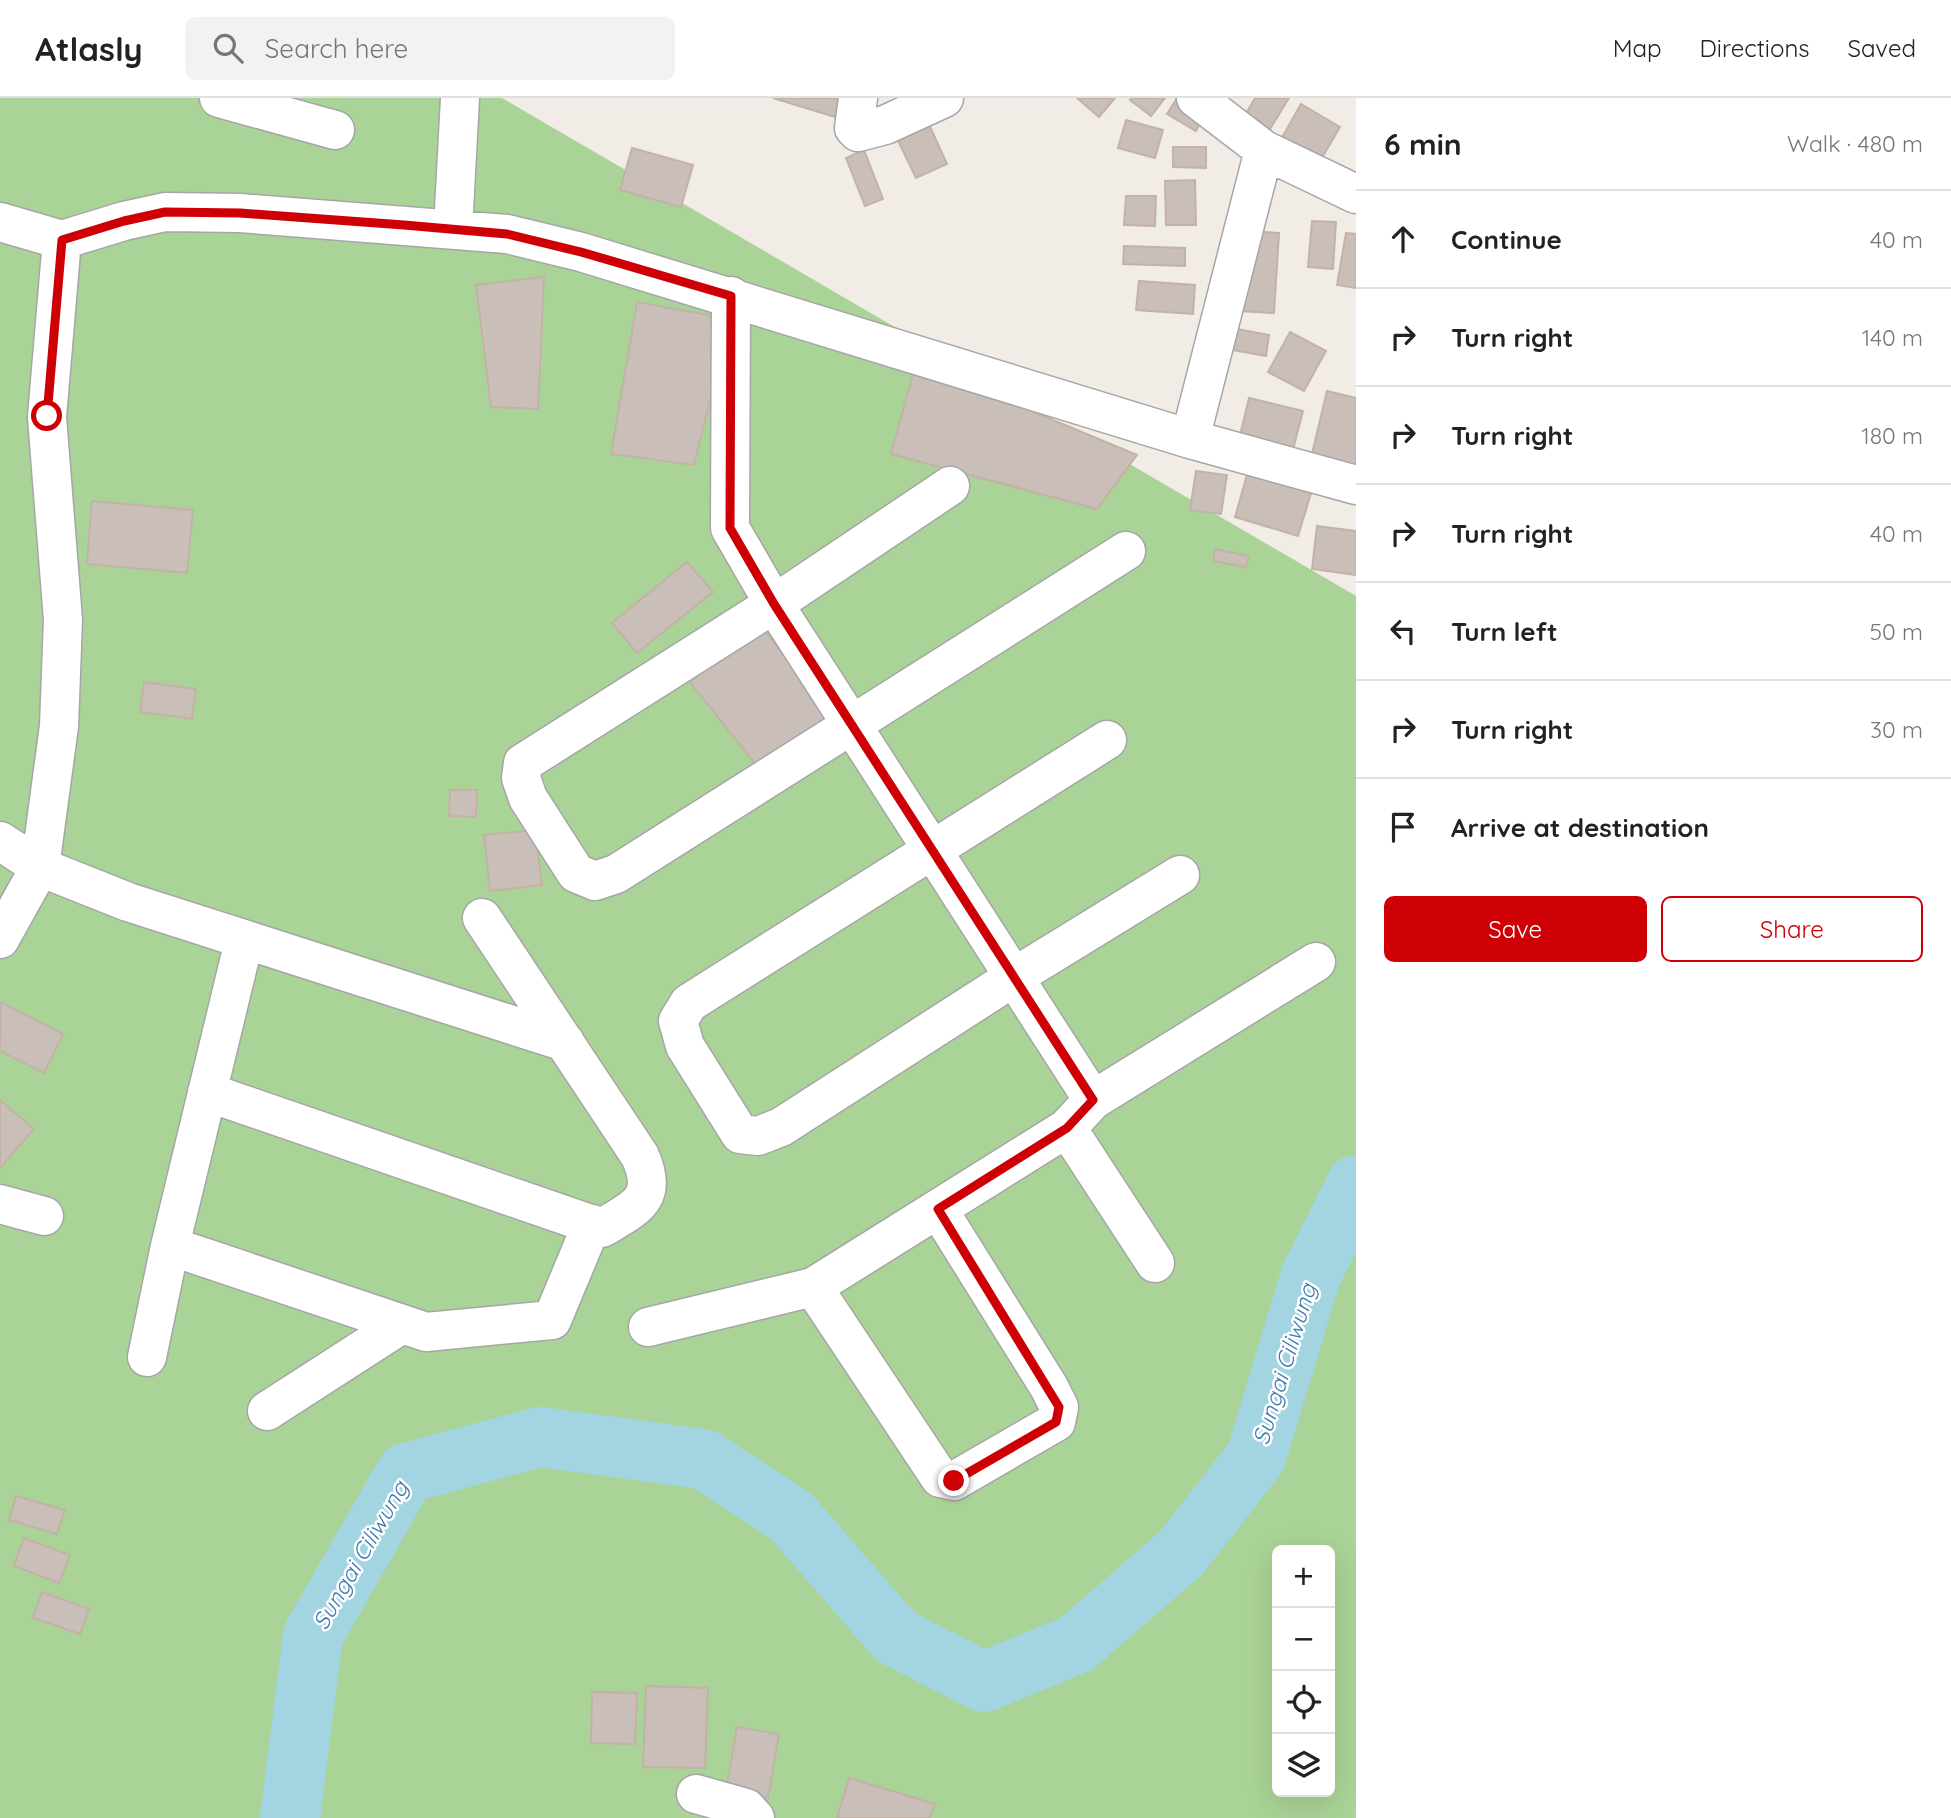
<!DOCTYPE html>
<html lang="en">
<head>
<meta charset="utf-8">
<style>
  body { margin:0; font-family:Quicksand,sans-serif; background:#f2f2f2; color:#222 }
  .controls { position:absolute; right:21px; bottom:21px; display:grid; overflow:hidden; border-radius:10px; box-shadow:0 7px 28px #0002 }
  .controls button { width:63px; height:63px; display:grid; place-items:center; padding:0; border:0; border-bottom:2px solid #e0e0e0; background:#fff; color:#222; font:35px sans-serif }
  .stop { position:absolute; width:21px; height:21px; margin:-16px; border:5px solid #ce0005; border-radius:50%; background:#fff }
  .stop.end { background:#ce0005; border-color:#fff; box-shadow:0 2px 7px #0008 }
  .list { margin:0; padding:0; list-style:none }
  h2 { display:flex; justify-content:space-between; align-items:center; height:91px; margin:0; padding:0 28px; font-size:30px }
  h2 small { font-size:23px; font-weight:400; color:#767676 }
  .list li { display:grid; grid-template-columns:46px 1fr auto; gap:21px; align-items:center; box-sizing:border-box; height:98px; padding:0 28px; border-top:2px solid #e0e0e0 }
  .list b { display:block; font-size:26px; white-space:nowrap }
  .list em { font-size:23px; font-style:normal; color:#767676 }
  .actions { display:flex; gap:14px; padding:21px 28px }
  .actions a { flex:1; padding:16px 0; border:2px solid #ce0005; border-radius:10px; text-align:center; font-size:24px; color:#ce0005 }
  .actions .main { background:#ce0005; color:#fff }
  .icon { flex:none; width:38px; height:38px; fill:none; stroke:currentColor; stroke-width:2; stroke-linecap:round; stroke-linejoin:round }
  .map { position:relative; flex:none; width:1356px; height:1720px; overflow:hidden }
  header { display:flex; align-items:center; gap:42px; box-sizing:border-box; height:98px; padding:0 35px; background:#fff; border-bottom:2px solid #e0e0e0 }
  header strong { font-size:33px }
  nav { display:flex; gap:38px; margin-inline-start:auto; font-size:24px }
  .search { width:490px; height:63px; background:#f2f2f2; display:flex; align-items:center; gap:18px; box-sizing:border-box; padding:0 24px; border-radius:10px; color:#767676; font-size:26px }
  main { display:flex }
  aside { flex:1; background:#fff }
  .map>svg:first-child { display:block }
  .forest { fill:#aad397; fill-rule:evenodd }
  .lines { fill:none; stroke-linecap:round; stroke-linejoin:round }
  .river { stroke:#a2d4e1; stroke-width:60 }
  .building { fill:#c9beb8; stroke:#c3b2a6; stroke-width:2 }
  .minor-casing { stroke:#a6a6a6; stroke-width:41 }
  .minor { stroke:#fff; stroke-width:38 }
  .route { stroke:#ce0005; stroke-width:9 }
  .labels { text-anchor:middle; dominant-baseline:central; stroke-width:5; stroke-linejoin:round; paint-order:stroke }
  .water-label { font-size:23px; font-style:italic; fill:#417aae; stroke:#fff }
</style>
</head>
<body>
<header>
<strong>Atlasly</strong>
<div class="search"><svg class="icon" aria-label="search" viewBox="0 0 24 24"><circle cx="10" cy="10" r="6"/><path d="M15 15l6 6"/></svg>Search here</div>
<nav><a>Map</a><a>Directions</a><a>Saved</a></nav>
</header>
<main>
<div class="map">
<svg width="1356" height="1720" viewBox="0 0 1356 1720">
  <rect width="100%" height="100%" fill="#f1ece5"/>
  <path class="forest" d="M0 0H502L1356 498V1720H0ZM1277 1452H1330V1694H1277Z"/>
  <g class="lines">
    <path class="river" d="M290 1720 313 1537 406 1375 540 1339 703 1361 791 1418 896 1539 984 1584 1076 1546 1181 1455 1256 1359 1311 1177 1356 1087"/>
  </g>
  <path class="building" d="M773 0H841L835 19Z
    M1077 0H1115L1099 19Z
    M1132 0H1165L1151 18 1130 2Z
    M1177 0H1190L1208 10 1196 33 1167 16Z
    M1255 0H1289L1267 36 1243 21Z
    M1301 6 1340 29 1319 65 1280 43Z
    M922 11 947 66 916 80 890 26Z
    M1126 22 1163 32 1155 60 1118 50Z
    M1173 49H1206V70L1173 69Z
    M632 50 693 67 681 109 620 92Z
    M864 52 883 101 865 108 846 60Z
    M1195 82 1196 127H1166L1165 83Z
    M1126 98H1156L1155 128 1124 127Z
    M1312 123 1336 124 1333 171 1308 169Z
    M1245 133 1279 135 1274 215 1240 213Z
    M1346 135 1356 136V190L1337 187Z
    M1124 148 1185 150V168L1123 166Z
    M544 179 538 311 491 309 476 187Z
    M1139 183 1195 187 1193 216 1136 212Z
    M637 204 730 221 694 367 611 356Z
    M1232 230 1269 237 1266 258 1227 251Z
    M1290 234 1326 253 1304 293 1268 274Z
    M916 265 1137 357 1097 411 891 356Z
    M1327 293 1356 300V375L1310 364Z
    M1249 300 1303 313 1290 363 1237 350Z
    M1196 373 1227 377 1221 416 1190 412Z
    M1248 373 1312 392 1298 438 1235 419Z
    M92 403 193 412 187 475 87 466Z
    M1317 428 1356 433V477L1312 471Z
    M1215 451 1249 458 1246 469 1213 463Z
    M687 464 713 494 637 555 612 525Z
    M760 527 835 620 764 677 690 584Z
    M144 584 196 591 192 621 140 614Z
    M450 692H477L476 719 449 718Z
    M535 732 542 787 490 793 484 737Z
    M1 904 63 936 44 975 0 953Z
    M0 1002 34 1031 0 1070Z
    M16 1398 65 1412 57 1436 9 1422Z
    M24 1440 70 1457 59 1485 14 1468Z
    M42 1494 89 1511 80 1536 33 1520Z
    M646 1588 708 1590 705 1670 643 1669Z
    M592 1594 637 1595 635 1646 591 1645Z
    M737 1629 779 1636 768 1700 726 1692Z
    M849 1680 935 1706 930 1720H837Z"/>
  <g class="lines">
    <defs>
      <path id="minor" d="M219 0 335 32
        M858 0 854 30 858 34 885 27 944 0
        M1196 0 1264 52 1356 96
        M0 124 62 142 124 123 165 114 240 115 507 136 581 154 1190 341 1356 387
        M453 131 460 0
        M731 198 730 430 774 506 1093 1002
        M1190 341 1264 52
        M950 388 774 506 523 665 521 680 528 700 576 775 595 783 616 776 1126 453
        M1107 642 689 905 678 923 685 948 740 1036 758 1038 781 1029 1014 879 1180 777
        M0 743 40 769 128 804 565 944
        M0 841 40 769 59 628 63 522 47 319 62 142
        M207 994 602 1130C637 1109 659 1101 640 1058L482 820
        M1067 1030 1155 1165
        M0 1106 44 1118
        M170 1148 426 1234 552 1222 592 1126
        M813 1189 940 1380 954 1383 1056 1324 1059 1309 1049 1289 938 1111
        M648 1229 813 1189 1067 1030 1093 1002 1316 864
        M147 1259 170 1148 244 843
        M267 1313 402 1226
        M696 1696 746 1710 755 1720"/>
    </defs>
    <use href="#minor" class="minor-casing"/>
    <use href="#minor" class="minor"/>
  </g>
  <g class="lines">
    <path class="route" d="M47 318 62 142 124 123 165 114 240 115 404 127 507 136 581 154 731 198 730 430 774 506 1093 1002 1067 1030 938 1111 1059 1309 1056 1324 954 1383"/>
  </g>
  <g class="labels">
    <g class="water-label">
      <text transform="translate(1284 1266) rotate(-73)">Sungai Ciliwung</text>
      <text transform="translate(360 1457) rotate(-60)">Sungai Ciliwung</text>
    </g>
  </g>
</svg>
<div class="controls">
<button>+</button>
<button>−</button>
<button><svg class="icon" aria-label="locate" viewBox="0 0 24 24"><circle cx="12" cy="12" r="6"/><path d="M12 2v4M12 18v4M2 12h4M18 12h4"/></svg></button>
<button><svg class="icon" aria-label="layers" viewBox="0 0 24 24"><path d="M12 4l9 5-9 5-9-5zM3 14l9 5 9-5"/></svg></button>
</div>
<div class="stop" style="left:47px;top:318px"></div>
<div class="stop end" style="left:954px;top:1383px"></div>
</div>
<aside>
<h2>6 min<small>Walk · 480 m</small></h2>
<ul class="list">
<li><svg class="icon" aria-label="ahead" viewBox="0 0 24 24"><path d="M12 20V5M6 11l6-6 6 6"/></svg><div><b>Continue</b></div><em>40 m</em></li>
<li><svg class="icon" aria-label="right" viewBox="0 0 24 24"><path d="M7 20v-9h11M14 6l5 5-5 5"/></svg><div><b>Turn right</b></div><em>140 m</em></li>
<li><svg class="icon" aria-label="right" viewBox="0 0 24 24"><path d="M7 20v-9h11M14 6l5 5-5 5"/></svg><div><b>Turn right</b></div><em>180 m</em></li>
<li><svg class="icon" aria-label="right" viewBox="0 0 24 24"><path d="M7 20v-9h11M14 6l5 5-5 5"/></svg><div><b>Turn right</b></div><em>40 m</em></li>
<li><svg class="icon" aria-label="left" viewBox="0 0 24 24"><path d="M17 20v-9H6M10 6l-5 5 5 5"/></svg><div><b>Turn left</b></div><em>50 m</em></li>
<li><svg class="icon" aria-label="right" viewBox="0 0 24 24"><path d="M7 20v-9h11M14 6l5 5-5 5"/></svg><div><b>Turn right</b></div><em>30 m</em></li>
<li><svg class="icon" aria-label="arrive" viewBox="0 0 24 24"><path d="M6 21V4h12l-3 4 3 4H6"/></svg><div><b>Arrive at destination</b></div></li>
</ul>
<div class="actions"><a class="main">Save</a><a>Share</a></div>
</aside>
</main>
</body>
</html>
